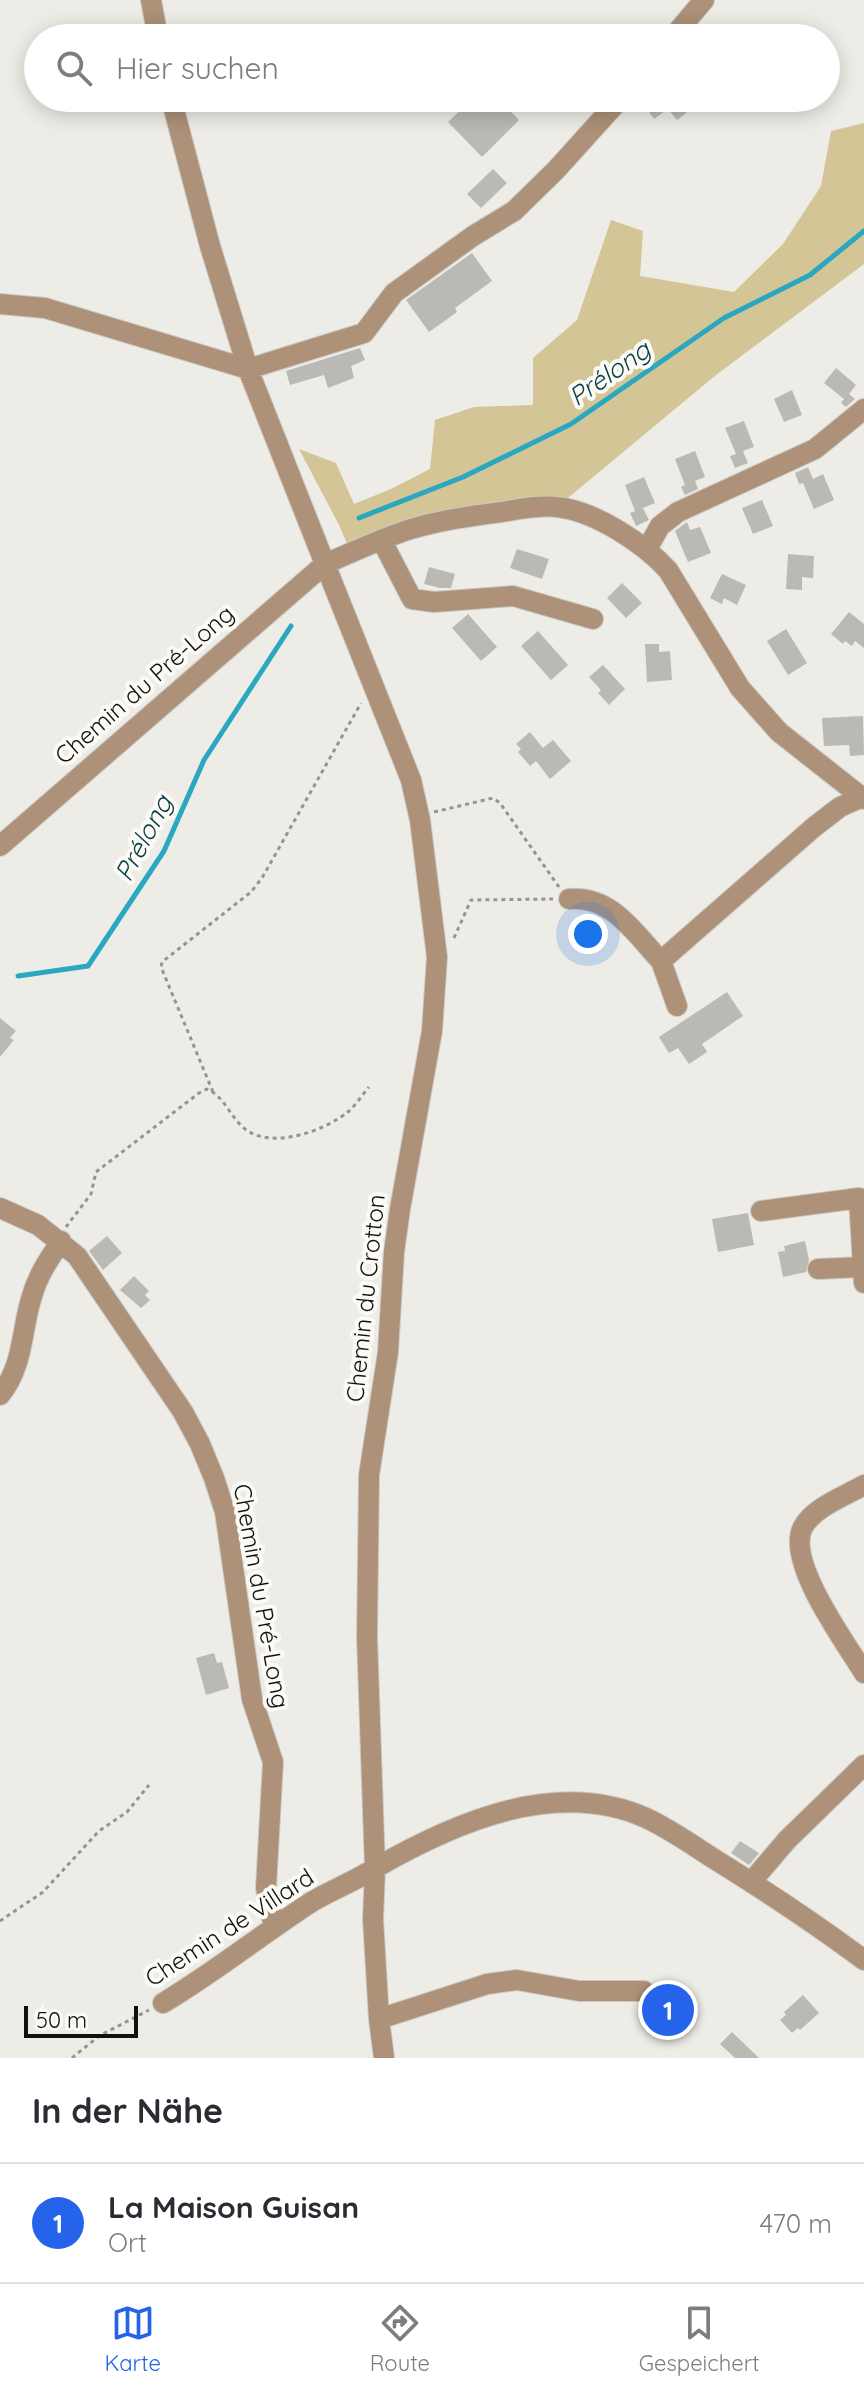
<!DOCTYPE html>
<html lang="de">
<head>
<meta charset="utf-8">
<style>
  body { margin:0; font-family:Quicksand,sans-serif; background:#f2f2f3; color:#2b2b33 }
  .scale { position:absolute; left:24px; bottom:20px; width:114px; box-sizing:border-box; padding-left:8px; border:4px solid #10100e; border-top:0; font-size:22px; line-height:28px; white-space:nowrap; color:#10100e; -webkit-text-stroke:6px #fbfaf4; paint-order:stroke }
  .you { position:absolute; left:588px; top:934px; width:28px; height:28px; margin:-20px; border:6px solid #fff; border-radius:50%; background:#1a73e8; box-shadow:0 0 0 12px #1a73e833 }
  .badge { display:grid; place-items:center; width:52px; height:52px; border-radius:50%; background:#2563eb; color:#fff; font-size:26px; font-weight:700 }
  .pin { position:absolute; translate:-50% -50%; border:4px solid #fff; box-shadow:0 2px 8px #0006 }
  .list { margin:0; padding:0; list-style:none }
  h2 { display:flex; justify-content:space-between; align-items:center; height:104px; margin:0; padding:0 32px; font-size:34px }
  h2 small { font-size:26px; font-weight:400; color:#7c7c81 }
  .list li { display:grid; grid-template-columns:52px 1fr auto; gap:24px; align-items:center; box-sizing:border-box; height:120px; padding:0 32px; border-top:2px solid #e1e1e2 }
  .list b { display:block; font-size:30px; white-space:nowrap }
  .list p { margin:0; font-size:26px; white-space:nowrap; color:#7c7c81 }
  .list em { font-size:26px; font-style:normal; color:#7c7c81 }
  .icon { flex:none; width:44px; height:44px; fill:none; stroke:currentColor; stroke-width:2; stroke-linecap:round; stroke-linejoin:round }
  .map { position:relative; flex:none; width:864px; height:2058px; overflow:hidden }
  .search { position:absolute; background:#fff; box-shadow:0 4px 20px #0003; left:24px; right:24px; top:24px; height:88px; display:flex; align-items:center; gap:20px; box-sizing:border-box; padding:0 28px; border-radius:44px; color:#7c7c81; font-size:30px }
  .sheet { height:224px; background:#fff }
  nav { display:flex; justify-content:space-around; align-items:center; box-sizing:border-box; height:112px; border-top:2px solid #e1e1e2; background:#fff; font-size:22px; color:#7c7c81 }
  nav a { display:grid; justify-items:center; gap:4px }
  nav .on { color:#2563eb }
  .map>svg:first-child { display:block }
  .green { fill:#d3c595 }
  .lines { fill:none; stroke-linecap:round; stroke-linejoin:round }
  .stream { stroke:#2aa7c1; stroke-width:5 }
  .building { fill:#bbb9b4 }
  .minor-casing { stroke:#cac9c4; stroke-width:22 }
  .path { stroke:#959490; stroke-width:3; stroke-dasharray:4 4; stroke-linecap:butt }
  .minor { stroke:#ad9178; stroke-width:20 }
  .labels { text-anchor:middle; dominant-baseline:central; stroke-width:8; stroke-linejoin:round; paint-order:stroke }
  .street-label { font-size:24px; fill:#10100e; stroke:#fbfaf4 }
  .water-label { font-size:26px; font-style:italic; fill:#063d48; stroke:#fbfaf4 }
</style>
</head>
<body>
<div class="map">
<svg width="864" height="2058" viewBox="0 0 864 2058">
  <rect width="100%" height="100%" fill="#eeece7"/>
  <path class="green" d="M864 123V264L716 375 557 507 529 508 351 553 339 525 299 449 336 463 354 504 391 489 430 469 435 420 474 407 533 405V358L577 320 611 220 643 231 640 276 734 292 783 244 821 186 831 131Z"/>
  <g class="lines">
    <path class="stream" d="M359 518 463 477 571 424 724 318 810 275 864 231
      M18 976 88 966 164 851 204 760 291 626"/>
  </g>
  <path class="building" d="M473 98H479L484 103 490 98H498L519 120 482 157 448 122Z
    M660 98H706L677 120 668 109 654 119 646 108Z
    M493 169 507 183 481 208 467 194Z
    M472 253 492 281 455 308 457 312 429 332 406 300Z
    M360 348 365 360 351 366 354 378 328 388 324 375 290 385 286 371Z
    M836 368 856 385 845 399 849 394 855 399 846 407 841 403 844 399 824 383Z
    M792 390 802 415 784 422 774 399Z
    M744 421 754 447 743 451 748 463 735 468 730 456 736 454 725 428Z
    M695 451 705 477 695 481 698 489 685 495 681 487 685 485 675 459Z
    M808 467 813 479 823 474 834 500 814 509 803 483 799 484 795 473Z
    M644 477 655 503 638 510 643 508 649 520 636 526 630 513 635 511 625 485Z
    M762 500 773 526 753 534 742 508Z
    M687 522 690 530 700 527 711 553 688 562 675 531Z
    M517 549 549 559 542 579 510 568Z
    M788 554 814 556 813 578 802 577V590L786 589Z
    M429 567 455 574 451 588H440L424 584Z
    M722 574 746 585 737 605 724 598 722 604 710 598Z
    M622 583 642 603 626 618 607 598Z
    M849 612 864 624V648L855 641 852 646 845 641 843 644 831 634Z
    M468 614 497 647 481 661 452 628Z
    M786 629 807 663 788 675 767 641Z
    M538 631 568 665 551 680 521 646Z
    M645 644H659V652L670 651 672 680 647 682Z
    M603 665 625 689 609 705 598 693 601 690 589 677Z
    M863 716 864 755 850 756 849 745 824 746 822 718Z
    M530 732 543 748 553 740 571 761 550 779 536 761 530 766 518 752 521 749 516 744Z
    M727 992 743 1016 702 1044 707 1052 689 1064 678 1048 669 1053 659 1037Z
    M0 1018 16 1031 10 1038 14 1040 0 1057Z
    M748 1213 754 1245 718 1252 712 1219Z
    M107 1236 122 1253 103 1270 89 1251Z
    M805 1241 809 1260 806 1272 783 1277 778 1252 785 1251 784 1246Z
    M134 1276 149 1291 145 1295 150 1300 141 1308 120 1290Z
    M214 1653 217 1663 222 1662 229 1688 206 1695 196 1658Z
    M740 1841 759 1853 749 1865 731 1853Z
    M660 1991 687 1999 692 2011 689 2031 642 2019 647 2003Z
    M803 1995 819 2013 800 2030 798 2028 792 2033 780 2020 786 2015 784 2012Z
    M732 2032 759 2058H735L720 2044Z"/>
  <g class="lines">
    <defs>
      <path id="minor" d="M151 0 158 38
        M672 38 704 0
        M171 98 210 246 248 369 325 564C353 552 382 538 411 529 441 520 471 516 502 512 520 509 539 505 557 507 595 511 643 543 668 570L740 688 779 732 864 799
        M0 304 45 308 248 369 364 333 394 293 473 236 514 211 556 170 621 98
        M382 541 412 599 434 602 513 596 593 619
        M647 549 660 526 678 512 815 449 864 409
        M0 846 325 564 411 780 420 820 437 957 432 1031 400 1209 394 1252 388 1352 369 1475 367 1637 375 1869 373 1919 379 2019 384 2058
        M569 899C612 895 635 934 661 961L814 827 840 807 860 798
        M661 961 677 1006
        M0 1208 38 1225 77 1256 183 1412 200 1444 214 1478 225 1512 252 1699 273 1762 266 1888 274 1928
        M761 1211 859 1198 864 1283
        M818 1269 862 1267
        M0 1395C24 1366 21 1330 32 1296 38 1275 49 1259 61 1241
        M864 1485C845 1496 814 1507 803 1527 785 1561 846 1643 864 1673
        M752 1881 787 1840 864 1765
        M163 2003C215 1972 262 1934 313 1901 334 1889 357 1880 377 1867 456 1822 556 1778 646 1818 672 1830 695 1847 719 1862 769 1893 817 1925 864 1960
        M379 2019 487 1984 517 1980 579 1991H644"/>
    </defs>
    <use href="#minor" class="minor-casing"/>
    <path class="path" d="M434 812 493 798 500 803 559 887
      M454 938 471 900 553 899
      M213 1092 161 967 162 962 251 892 262 878 361 703
      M66 1227 91 1194 96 1172 199 1093 207 1089C225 1097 230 1117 245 1129 272 1150 325 1131 349 1111 356 1105 362 1095 369 1087
      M0 1921 43 1892 99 1831 127 1812 149 1785
      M72 2058 99 2036 149 2010"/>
    <use href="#minor" class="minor"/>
  </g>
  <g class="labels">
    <g class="street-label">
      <text transform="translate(144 684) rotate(-41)">Chemin du Pré-Long</text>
      <text transform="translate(365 1298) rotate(-84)">Chemin du Crotton</text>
      <text transform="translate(262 1596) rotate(80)">Chemin du Pré-Long</text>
      <text transform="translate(229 1927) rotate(-33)">Chemin de Villard</text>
    </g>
    <g class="water-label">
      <text transform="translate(609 373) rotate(-35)">Prélong</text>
      <text transform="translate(143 838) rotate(-62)">Prélong</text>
    </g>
  </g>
</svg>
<div class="scale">50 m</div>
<div class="you"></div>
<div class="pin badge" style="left:668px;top:2010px">1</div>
<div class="search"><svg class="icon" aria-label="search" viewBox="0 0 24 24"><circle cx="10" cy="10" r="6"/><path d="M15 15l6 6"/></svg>Hier suchen</div>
</div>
<section class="sheet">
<h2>In der Nähe<small></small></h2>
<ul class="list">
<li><span class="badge">1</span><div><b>La Maison Guisan</b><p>Ort</p></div><em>470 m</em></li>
</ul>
</section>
<nav>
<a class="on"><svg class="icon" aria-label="map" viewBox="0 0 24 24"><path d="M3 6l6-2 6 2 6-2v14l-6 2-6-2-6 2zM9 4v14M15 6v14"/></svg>Karte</a>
<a><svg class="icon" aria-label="directions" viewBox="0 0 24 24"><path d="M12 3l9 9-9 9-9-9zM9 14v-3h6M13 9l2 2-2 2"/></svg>Route</a>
<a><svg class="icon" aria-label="saved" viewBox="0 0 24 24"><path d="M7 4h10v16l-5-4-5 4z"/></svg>Gespeichert</a>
</nav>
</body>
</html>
